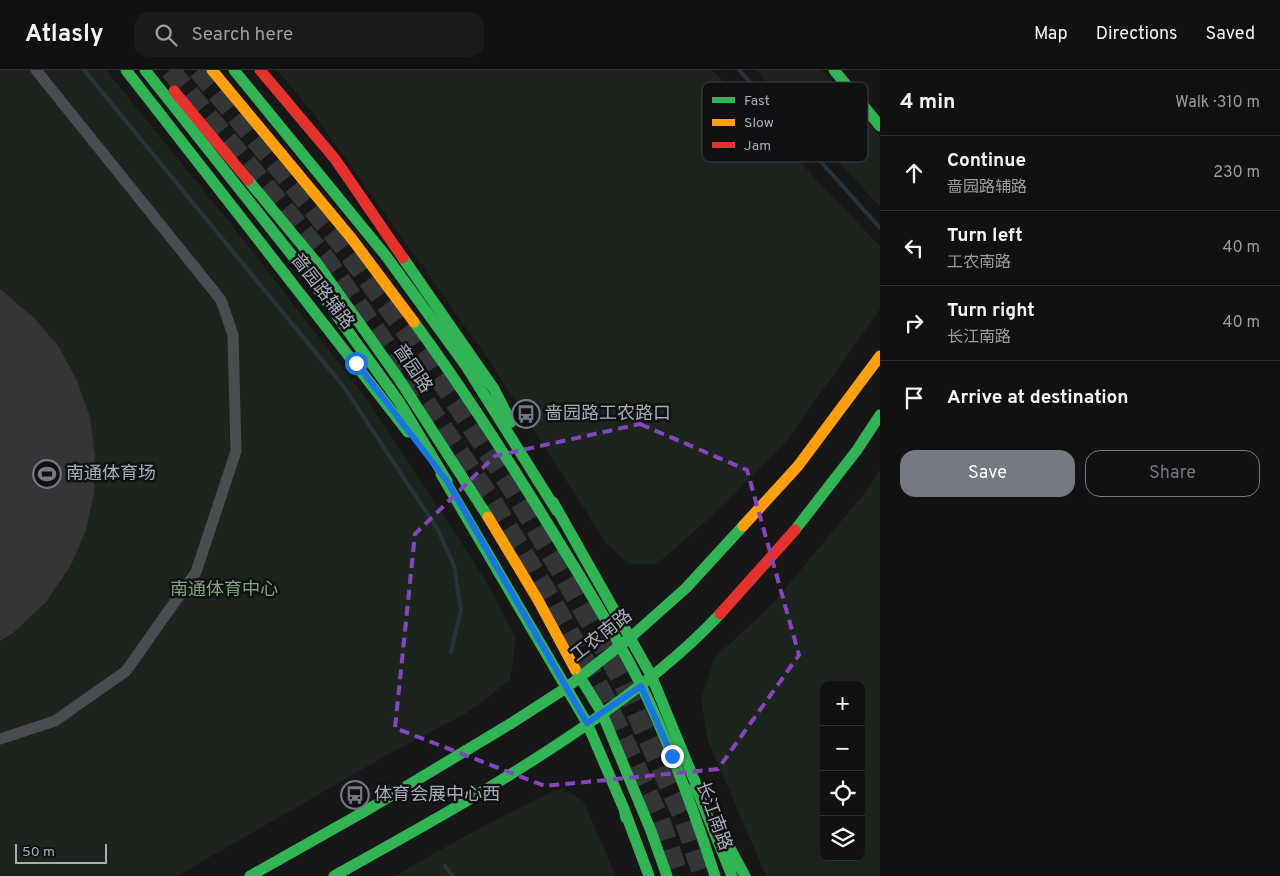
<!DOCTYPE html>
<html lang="en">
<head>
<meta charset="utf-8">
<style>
  body { margin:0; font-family:Overpass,"Noto Sans SC",sans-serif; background:#1a1a1a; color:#f1f3f6 }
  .controls { position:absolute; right:15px; bottom:15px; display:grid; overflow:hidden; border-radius:10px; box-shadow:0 5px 20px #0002 }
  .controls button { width:45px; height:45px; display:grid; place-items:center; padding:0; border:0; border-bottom:1px solid #303131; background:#111; color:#f1f3f6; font:25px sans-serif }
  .scale { position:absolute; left:15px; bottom:12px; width:92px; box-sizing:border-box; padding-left:5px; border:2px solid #a8adb8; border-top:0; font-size:14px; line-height:18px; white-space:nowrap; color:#a8adb8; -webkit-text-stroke:4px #111113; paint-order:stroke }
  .stop { position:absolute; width:15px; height:15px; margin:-11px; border:4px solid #1a73e8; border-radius:50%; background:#fff }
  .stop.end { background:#1a73e8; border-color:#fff; box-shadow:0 1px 5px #0008 }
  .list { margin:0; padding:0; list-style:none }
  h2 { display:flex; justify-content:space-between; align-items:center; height:65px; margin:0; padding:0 20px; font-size:21px }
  h2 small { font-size:16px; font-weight:400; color:#9c9d9f }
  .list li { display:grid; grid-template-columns:32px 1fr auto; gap:15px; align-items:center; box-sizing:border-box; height:75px; padding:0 20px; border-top:1px solid #303131 }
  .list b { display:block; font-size:19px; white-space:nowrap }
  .list p { margin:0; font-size:16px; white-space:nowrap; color:#9c9d9f }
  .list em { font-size:16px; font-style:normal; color:#9c9d9f }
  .actions { display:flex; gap:10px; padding:15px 20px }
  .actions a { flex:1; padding:11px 0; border:1px solid #757880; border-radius:15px; text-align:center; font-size:18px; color:#757880 }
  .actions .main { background:#757880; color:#fff }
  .icon { flex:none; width:28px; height:28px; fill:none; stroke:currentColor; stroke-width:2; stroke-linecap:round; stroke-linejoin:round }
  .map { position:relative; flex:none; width:880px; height:806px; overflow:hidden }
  header { display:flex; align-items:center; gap:30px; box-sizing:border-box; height:70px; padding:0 25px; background:#111; border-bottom:1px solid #303131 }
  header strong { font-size:24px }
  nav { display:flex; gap:28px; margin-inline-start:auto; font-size:18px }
  .search { width:350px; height:45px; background:#1a1a1a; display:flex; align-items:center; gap:12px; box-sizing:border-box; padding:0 18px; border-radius:15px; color:#9c9d9f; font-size:19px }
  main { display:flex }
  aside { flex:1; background:#111 }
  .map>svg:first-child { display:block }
  .green { fill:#1d241e; fill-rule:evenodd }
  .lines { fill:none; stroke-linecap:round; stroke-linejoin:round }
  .stream { stroke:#2a3239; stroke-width:4 }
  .building { fill:#353536 }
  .highway-tunnel { stroke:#343537; stroke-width:20; stroke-dasharray:20 10; stroke-linecap:butt }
  .street { stroke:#4b4c50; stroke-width:11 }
  .fast { stroke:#30b455; stroke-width:11 }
  .slow { stroke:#ff9f0a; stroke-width:11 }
  .jam { stroke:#e5322d; stroke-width:11 }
  .route { stroke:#1a73e8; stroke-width:6 }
  .marked { fill:none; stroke:#8446be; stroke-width:4; stroke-dasharray:10 6; stroke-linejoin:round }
  .labels { text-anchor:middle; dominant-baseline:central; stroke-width:5; stroke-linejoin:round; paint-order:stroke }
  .street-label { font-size:18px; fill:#a8adb8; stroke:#111113 }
  .poi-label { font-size:18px; fill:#a8adb8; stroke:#111113; text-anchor:start }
  .park-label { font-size:18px; fill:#7fa381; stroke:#111113 }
  .key { fill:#111113; stroke:#3e4045; stroke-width:1 }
  .key-label { font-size:14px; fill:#a8adb8 }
</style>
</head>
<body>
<header>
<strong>Atlasly</strong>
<div class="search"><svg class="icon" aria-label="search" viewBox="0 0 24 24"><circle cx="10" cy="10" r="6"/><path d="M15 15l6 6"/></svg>Search here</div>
<nav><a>Map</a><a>Directions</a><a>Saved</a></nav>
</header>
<main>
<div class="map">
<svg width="880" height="806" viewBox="0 0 880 806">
  <rect width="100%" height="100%" fill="#171717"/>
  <path class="green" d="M0 0H106L243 169 368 331 483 506 516 568 510 610 465 644 394 681 177 806H0Z
    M277 0H712L880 176V239L786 372 706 451 657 494H629L607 474 484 283 313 43Z
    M756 0H821L880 66V137Z
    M880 401V806H766L708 671 701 630 715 587 770 537 863 425ZM824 615H861V787H824Z
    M563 718 583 731 616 806H395L460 769 545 725Z"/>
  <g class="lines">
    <path class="stream" d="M84 0 344 317 438 460 454 496 461 540 451 582
      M739 0 880 158
      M445 796 452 806"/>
  </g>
  <path class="building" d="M0 219 34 248 59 277 77 311 90 347 95 385 94 423 86 460 71 495 46 532 13 563 0 571Z"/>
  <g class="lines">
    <path class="highway-tunnel" d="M170 0 325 188 408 306 492 431 554 534 605 628 660 750 679 806
      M198 0 342 175 432 297 513 420 574 524 621 609 684 749 703 806"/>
    <path class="street" d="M0 669 55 651 126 601 196 502 236 381 233 265 221 230 36 0"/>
    <path class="fast" d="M126 0 408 362
      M145 0 306 203 400 333 447 411
      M234 0 386 186 466 296 557 441
      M834 0 880 56
      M248 110 316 192 399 309 488 447
      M403 188 494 319 511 352
      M414 252C458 312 499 375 538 438 574 496 610 554 641 615 671 676 694 741 715 806
      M441 404 587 653 624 739 626 748
      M553 432 651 605 700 724
      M795 460 857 380 880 345
      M575 599 602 643 651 761 667 806
      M695 715 732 806
      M624 739 649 806
      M722 763 745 806
      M250 806 367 740 510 654 566 618 631 567 686 518 743 456
      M334 806C422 757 509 709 592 651 637 619 682 585 720 544"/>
    <path class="slow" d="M212 0 352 169 414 252
      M488 447 538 530 575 599
      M743 456 798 396 880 286"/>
    <path class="jam" d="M260 0 335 89 403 188
      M174 21 248 110
      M720 544 795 460"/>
  </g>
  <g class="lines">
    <path class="route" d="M356 293 447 411 587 653 641 616 672 686"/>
  </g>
  <path class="marked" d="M640 354 747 400 799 585 718 699 545 716 395 658 415 464 495 386Z"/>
  <defs>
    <symbol id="bus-ring" viewBox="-11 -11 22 22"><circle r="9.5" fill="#111113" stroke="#757880" stroke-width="1.5"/><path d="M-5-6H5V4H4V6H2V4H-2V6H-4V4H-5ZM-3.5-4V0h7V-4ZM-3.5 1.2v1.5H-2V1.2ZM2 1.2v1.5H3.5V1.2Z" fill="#757880"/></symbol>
    <symbol id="stadium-ring" viewBox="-11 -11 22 22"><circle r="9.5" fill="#111113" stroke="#757880" stroke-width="1.5"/><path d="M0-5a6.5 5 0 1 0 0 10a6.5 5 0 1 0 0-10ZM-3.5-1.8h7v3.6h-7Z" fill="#757880"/></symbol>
  </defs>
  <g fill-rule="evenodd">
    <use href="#bus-ring" x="510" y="328" width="32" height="32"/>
    <use href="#stadium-ring" x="31" y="388" width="32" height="32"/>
    <use href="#bus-ring" x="339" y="709" width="32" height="32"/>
  </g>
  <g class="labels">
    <g class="street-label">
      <text transform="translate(322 222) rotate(52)">啬园路辅路</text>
      <text transform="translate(412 299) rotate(56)">啬园路</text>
      <text transform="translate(602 566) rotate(-38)">工农南路</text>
      <text transform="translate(713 746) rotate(70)">长江南路</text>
    </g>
    <g class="poi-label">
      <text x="545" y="344">啬园路工农路口</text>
      <text x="66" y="404">南通体育场</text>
      <text x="374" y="725">体育会展中心西</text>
    </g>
    <g class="park-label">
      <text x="224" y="520">南通体育中心</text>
    </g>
  </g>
  <rect x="702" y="12" width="166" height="80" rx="8" class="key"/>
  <rect x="712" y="27" width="23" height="6" fill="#30b455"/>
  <rect x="712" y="49" width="23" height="7" fill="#ff9f0a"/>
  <rect x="712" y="72" width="23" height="6" fill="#e5322d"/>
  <g class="key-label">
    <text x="744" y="35">Fast</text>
    <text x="744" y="57">Slow</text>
    <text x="744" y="80">Jam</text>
  </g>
</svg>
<div class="controls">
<button>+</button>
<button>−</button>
<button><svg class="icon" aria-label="locate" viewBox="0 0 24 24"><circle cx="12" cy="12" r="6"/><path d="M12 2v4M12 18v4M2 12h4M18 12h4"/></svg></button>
<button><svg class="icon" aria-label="layers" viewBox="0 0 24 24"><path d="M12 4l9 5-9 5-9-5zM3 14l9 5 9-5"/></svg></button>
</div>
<div class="scale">50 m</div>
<div class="stop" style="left:356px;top:293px"></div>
<div class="stop end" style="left:672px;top:686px"></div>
</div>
<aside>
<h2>4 min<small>Walk · 310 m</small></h2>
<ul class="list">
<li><svg class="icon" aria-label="ahead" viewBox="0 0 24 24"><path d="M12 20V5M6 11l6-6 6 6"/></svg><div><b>Continue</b><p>啬园路辅路</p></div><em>230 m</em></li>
<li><svg class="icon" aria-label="left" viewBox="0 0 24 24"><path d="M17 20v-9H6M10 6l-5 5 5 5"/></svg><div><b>Turn left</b><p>工农南路</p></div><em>40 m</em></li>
<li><svg class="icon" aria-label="right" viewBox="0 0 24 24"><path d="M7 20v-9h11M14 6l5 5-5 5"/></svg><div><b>Turn right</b><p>长江南路</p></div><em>40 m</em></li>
<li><svg class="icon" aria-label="arrive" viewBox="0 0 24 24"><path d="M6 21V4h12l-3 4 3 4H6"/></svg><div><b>Arrive at destination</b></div></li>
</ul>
<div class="actions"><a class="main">Save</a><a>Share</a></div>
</aside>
</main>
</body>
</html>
